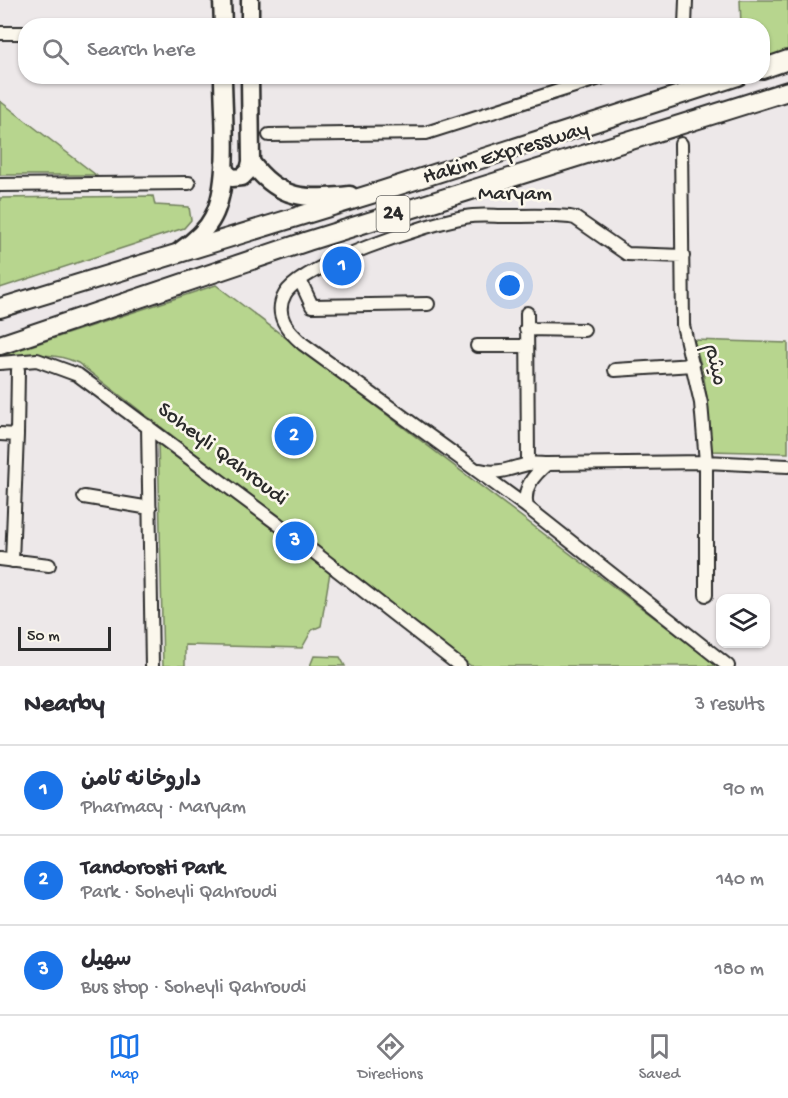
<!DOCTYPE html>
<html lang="en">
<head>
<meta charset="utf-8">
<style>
  body { margin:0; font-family:"Gochi Hand","Playpen Sans Arabic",sans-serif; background:#f7f7f7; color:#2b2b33 }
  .controls { position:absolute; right:18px; bottom:18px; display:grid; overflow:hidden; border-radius:12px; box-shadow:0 2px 4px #0004 }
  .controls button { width:54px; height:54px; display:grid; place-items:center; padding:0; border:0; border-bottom:2px solid #e1e1e2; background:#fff; color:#2b2b33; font:30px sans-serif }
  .scale { position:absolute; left:18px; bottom:15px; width:93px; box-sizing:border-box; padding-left:6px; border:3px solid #2b2b2b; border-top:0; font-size:16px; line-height:21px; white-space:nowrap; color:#2b2b2b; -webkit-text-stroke:4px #fbf7ec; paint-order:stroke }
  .you { position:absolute; left:510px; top:286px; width:21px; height:21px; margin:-15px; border:4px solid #fff; border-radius:50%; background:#1a73e8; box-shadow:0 0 0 9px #1a73e833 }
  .badge { display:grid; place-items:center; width:39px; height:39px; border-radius:50%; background:#1a73e8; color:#fff; font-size:20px; font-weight:700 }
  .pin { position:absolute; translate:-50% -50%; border:3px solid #fff; box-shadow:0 2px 6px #0006 }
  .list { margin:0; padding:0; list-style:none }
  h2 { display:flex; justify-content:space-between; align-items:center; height:78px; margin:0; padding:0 24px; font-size:26px }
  h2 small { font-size:20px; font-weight:400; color:#7c7c81 }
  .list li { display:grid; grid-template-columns:39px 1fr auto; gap:18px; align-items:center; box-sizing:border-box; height:90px; padding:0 24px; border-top:2px solid #e1e1e2 }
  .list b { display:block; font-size:22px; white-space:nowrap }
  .list p { margin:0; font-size:20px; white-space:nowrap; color:#7c7c81 }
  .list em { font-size:20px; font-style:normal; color:#7c7c81 }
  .icon { flex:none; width:33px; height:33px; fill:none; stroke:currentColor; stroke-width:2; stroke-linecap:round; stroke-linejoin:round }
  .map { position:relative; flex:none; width:788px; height:666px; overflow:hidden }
  .search { position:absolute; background:#fff; box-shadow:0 2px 4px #0004; left:18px; right:18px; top:18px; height:66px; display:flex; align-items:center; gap:15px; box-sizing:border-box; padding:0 21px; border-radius:24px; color:#7c7c81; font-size:22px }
  .sheet { height:348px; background:#fff }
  nav { display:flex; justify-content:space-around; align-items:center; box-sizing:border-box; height:84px; border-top:2px solid #e1e1e2; background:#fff; font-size:16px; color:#7c7c81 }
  nav a { display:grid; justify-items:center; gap:3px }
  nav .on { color:#1a73e8 }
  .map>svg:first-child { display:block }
  .green { fill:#b7d58e; stroke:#71805c; stroke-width:1.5 }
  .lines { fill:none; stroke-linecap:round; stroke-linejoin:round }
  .minor-casing { stroke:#2b2b2b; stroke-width:16 }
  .major-casing { stroke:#2b2b2b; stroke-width:21 }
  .highway-casing { stroke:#2b2b2b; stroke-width:22 }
  .minor { stroke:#fbf7ec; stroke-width:12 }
  .major { stroke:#fbf7ec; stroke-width:16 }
  .highway { stroke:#fbf7ec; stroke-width:18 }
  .labels { text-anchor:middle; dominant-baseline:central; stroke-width:5; stroke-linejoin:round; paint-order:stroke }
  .shield { fill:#fbf7ec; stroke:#696865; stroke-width:1.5 }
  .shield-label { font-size:21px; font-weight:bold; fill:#2b2b2b }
  .street-label { font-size:22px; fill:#2b2b2b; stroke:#fbf7ec }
</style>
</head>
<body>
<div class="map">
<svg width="788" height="666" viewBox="0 0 788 666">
  <rect width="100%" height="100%" fill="#ede8e9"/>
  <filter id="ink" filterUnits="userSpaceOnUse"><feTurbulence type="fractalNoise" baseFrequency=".0167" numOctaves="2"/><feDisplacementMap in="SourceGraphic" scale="12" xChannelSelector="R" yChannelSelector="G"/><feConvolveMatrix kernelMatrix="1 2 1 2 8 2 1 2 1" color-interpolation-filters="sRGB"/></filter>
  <g filter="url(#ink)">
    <path class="green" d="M740 0H788V51L763 59 762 26 741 25Z
      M0 101 96 175H0Z
      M153 196 155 205 189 207 191 220 184 228 0 288V198Z
      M216 285 718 666H471L78 363C54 351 26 355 0 358V356Z
      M694 340 788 343V453L709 451 708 404 703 372Z
      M158 440 330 572 321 626 312 630 302 648 185 645V666H163Z
      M314 656 340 657 345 666H310Z"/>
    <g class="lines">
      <defs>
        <path id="minor" d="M685 26 686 0
          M0 33H26
          M269 135 426 133 606 76
          M681 144 683 325 701 403 706 462V595
          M0 185 189 183
          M683 256 627 254 575 218 570 217C549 215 527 216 506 216 493 216 478 214 465 217 429 223 302 265 285 294 273 315 288 331 303 344L527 507 728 666
          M300 280 312 306 428 304
          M527 313 528 464
          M526 329 584 330
          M477 346H526
          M0 363 37 360 78 375 278 524 460 666
          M615 370 693 365
          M148 426 152 666
          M0 434 17 435
          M480 470C497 475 511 468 528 464 534 463 541 464 547 464L706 462 788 466
          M84 497 150 508
          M527 507C522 488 534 475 547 464
          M0 559 49 565
          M12 561 17 435 18 370"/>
        <path id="major" d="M222 0 223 26
          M250 0V26
          M251 162C279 200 306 200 350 195
          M224 163 225 171 232 178 242 177 249 170 251 162 250 76
          M181 250C194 241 206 231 213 217 231 183 223 115 223 76"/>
        <path id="highway" d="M762 69 788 60
          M0 308 378 192 738 76
          M0 345 308 241 788 91"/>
      </defs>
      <use href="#minor" class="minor-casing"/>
      <use href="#major" class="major-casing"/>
      <use href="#highway" class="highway-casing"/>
      <use href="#minor" class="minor"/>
      <use href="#major" class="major"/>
      <use href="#highway" class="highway"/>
    </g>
  </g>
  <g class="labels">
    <rect class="shield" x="376.5" y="196" width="33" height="36" rx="4.5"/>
    <g class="shield-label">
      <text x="393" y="214">24</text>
    </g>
    <g class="street-label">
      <text transform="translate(506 154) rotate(-17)">Hakim Expressway</text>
      <text x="515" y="195">Maryam</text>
      <text transform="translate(714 365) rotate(77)">میثم</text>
      <text transform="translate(222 455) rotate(37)">Soheyli Qahroudi</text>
    </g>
  </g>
</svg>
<div class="controls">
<button><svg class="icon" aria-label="layers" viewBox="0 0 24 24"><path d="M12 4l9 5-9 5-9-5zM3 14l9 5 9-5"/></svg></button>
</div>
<div class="scale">50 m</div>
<div class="you"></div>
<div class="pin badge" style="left:342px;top:266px">1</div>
<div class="pin badge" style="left:294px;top:436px">2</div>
<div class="pin badge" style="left:295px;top:541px">3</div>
<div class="search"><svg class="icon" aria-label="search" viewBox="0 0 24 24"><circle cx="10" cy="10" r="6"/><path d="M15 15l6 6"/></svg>Search here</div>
</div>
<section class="sheet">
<h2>Nearby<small>3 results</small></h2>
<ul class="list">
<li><span class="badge">1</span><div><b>داروخانه ثامن</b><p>Pharmacy · Maryam</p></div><em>90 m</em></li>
<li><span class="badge">2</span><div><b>Tandorosti Park</b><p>Park · Soheyli Qahroudi</p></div><em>140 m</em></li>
<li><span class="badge">3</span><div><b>سهیل</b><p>Bus stop · Soheyli Qahroudi</p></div><em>180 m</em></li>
</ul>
</section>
<nav>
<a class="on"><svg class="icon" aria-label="map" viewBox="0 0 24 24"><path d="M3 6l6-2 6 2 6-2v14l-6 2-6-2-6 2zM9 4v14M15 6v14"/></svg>Map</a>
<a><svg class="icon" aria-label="directions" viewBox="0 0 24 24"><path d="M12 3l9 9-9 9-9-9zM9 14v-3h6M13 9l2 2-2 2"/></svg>Directions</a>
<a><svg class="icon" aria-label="saved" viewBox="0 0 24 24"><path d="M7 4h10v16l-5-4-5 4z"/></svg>Saved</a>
</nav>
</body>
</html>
